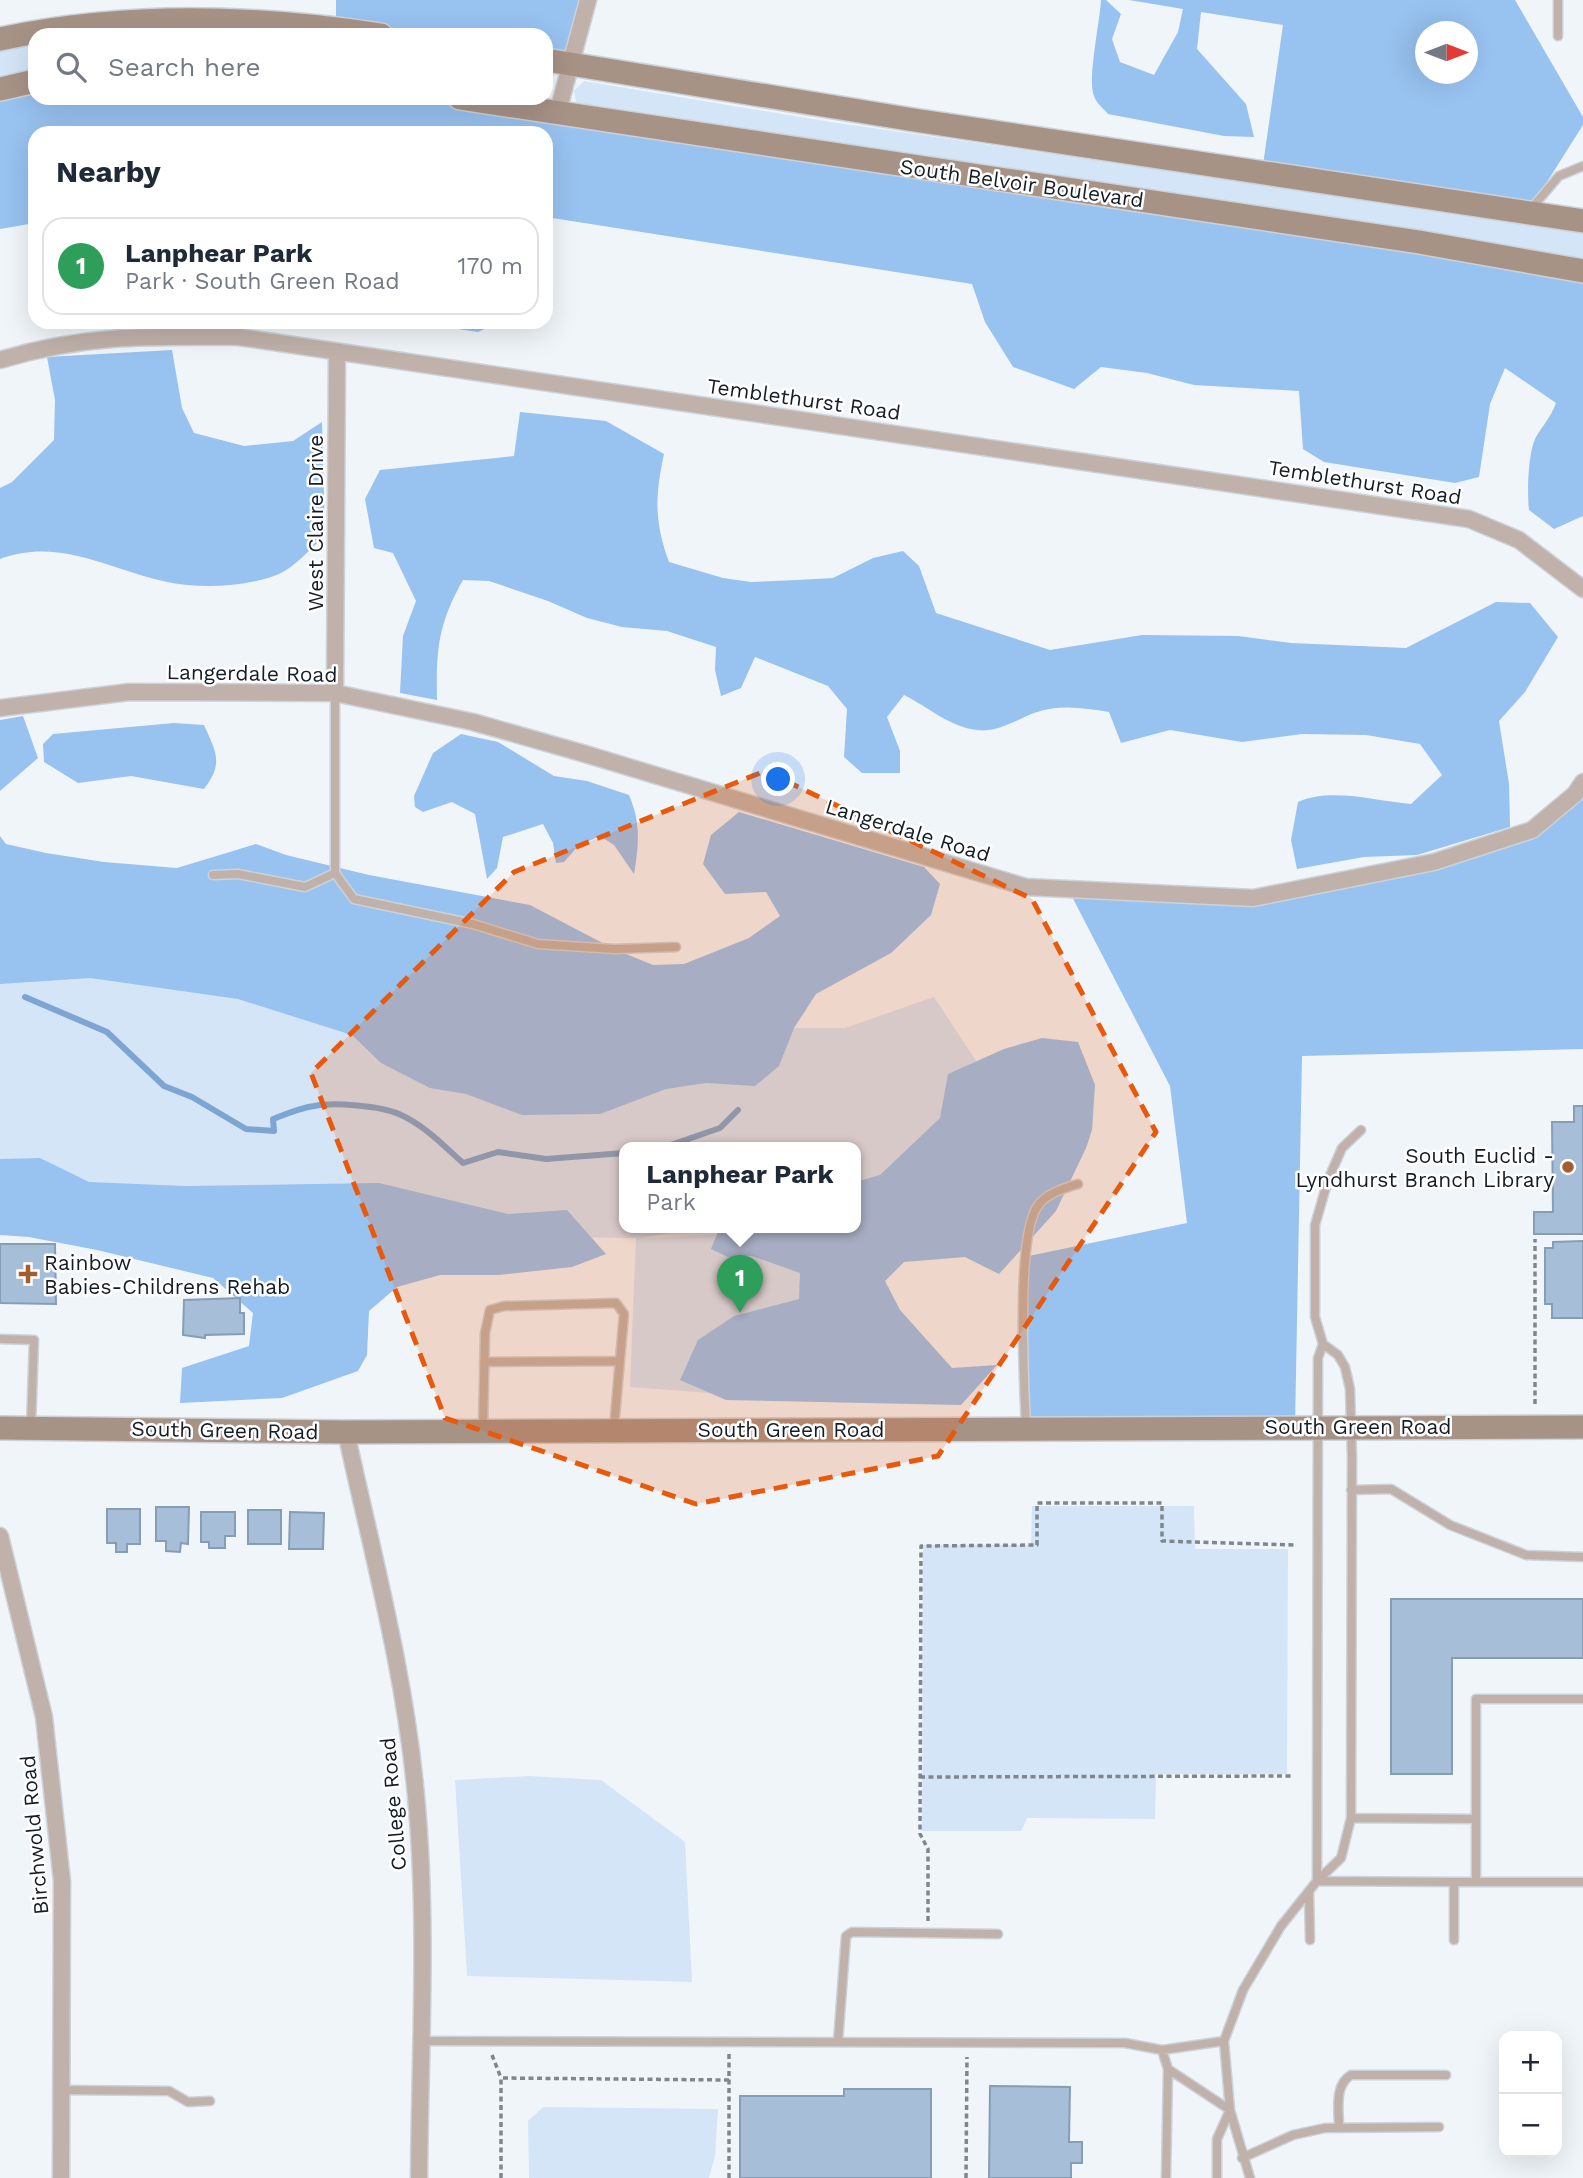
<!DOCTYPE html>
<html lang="en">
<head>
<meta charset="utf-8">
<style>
  body { margin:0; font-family:"Work Sans",sans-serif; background:#f6f6f7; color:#1f2937 }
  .controls { position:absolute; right:21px; bottom:21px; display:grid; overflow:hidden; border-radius:14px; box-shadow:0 7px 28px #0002 }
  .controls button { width:63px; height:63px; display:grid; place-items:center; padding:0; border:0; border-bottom:2px solid #e0e1e3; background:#fff; color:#1f2937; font:35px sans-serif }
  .compass { position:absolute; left:1415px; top:21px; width:63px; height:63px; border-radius:50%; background:#fff; box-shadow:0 7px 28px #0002; rotate:90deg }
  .you { position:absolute; left:779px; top:780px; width:24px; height:24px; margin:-18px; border:5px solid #fff; border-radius:50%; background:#1a73e8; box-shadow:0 0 0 10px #1a73e833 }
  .badge { display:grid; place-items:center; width:46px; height:46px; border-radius:50%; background:#111827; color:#fff; font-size:23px; font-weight:700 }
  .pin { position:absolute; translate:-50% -58px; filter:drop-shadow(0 2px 4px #0008) }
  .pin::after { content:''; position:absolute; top:37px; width:24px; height:21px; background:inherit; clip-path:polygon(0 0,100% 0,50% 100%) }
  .popup { position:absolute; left:619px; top:1142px; width:242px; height:91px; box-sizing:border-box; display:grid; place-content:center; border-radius:14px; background:#fff; filter:drop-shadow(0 2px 5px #0005); font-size:23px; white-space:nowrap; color:#747a83 }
  .popup b { font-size:26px; color:#1f2937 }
  .popup::after { content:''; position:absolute; left:50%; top:100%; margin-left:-14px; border:14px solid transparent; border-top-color:#fff }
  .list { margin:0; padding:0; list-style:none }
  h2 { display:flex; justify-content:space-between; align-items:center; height:91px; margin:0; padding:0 28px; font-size:30px }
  h2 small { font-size:23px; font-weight:400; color:#747a83 }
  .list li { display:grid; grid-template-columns:46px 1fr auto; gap:21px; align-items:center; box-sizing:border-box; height:98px; margin:0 14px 14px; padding:0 14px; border:2px solid #e0e1e3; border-radius:21px }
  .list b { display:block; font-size:26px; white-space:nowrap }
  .list p { margin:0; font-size:23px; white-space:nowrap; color:#747a83 }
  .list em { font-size:23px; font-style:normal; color:#747a83 }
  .icon { flex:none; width:38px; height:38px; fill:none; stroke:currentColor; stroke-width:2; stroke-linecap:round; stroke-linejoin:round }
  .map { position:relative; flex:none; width:1583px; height:2178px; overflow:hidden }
  .search { position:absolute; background:#fff; box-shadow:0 7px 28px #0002; left:28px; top:28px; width:525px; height:77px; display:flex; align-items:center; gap:18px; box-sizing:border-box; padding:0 24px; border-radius:21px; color:#747a83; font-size:26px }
  .panel { position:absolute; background:#fff; box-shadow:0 7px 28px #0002; left:28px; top:126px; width:525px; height:203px; border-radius:21px }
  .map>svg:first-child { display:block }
  .green { fill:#d4e5f8 }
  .forest { fill:#98c2f0; fill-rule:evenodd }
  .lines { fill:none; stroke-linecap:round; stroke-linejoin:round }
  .stream { stroke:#7ca5d1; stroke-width:6 }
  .building { fill:#a7bed8; stroke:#869db6; stroke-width:2 }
  .lane-casing { stroke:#cdd2d8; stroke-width:11 }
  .street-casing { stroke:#cdd2d8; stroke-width:19 }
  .secondary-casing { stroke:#cdd2d8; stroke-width:26 }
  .path { stroke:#7f868d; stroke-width:3.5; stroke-dasharray:5 3.5; stroke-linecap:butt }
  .lane { stroke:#c0b2aa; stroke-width:8 }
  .street { stroke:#c0b2aa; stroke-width:16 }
  .secondary { stroke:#a79286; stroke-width:23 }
  .marked { fill:#e8590c; fill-opacity:0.2; stroke:#e8590c; stroke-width:5; stroke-dasharray:14 9; stroke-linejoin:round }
  .poi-dot { fill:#a25e2f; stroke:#fff; stroke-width:2.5 }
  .labels { text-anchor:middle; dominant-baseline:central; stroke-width:5; stroke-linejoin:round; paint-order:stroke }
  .street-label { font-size:21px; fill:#141d26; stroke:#fff }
  .poi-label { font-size:21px; fill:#141d26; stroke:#fff; text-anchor:end }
</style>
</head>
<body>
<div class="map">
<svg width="1583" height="2178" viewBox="0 0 1583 2178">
  <rect width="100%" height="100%" fill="#f0f5fa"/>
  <path class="green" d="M166 27 262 35H90Z
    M35 41V70L0 76V49Z
    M584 81 831 122 1583 231V260L583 108 576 102 574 91Z
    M0 925 794 1028H845L934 997 1024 1134 856 1211V1147H624V1227H829L684 1230 643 1238 847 1230V1403L630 1387 636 1238 0 1231Z
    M1032 1506H1194L1195 1549H1288L1287 1774H1156L1155 1819 1027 1818 1021 1831H922L923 1545H1031Z
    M529 1776 601 1780 685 1842 692 1982 467 1976 455 1780Z
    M543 2107 718 2109 715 2156 709 2178H529L528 2121Z"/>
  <path class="forest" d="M336 0H589L573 64 546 60V35H381L336 28Z
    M1101 0H1106L1121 14 1112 39 1120 62 1154 75 1178 32 1183 9 1129 0H1515L1583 117V125L1528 212 1262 172 1283 25 1201 12 1197 49 1246 104 1254 137 1224 136 1108 114C1104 109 1096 103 1094 96 1087 81 1100 21 1101 0ZM1426 32H1468V74H1426Z
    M35 81V98H460L1583 271V516L1554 529 1529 510C1527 493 1528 452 1536 437 1543 425 1551 417 1556 403L1505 368 1490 404 1479 477 1455 483 1324 462 1303 449 1299 391 1194 385 1147 373 1101 367 1074 389 1013 367 985 322 972 284 546 217V133H35V223L0 229V89Z
    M118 322H250L248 325Z
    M438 322H500L478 332 438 326Z
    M172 350 182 408 194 433 244 446 293 441 322 422 325 536C312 547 295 567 279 574 247 587 201 589 167 582 109 570 61 537 0 559V488L12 482 54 440 55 400 47 357Z
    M520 412 606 421 664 454C655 496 654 521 669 562L723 578 751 582 797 580 833 578 873 558 903 551 919 566 936 613 1050 650 1142 635 1238 636 1291 643 1406 648 1496 602 1530 603 1558 637 1525 692 1499 721 1509 784 1510 827 1417 855 1364 857 1297 869 1291 840 1298 802C1331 787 1376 801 1411 804L1442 775 1420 744 1366 735 1302 734 1242 742 1170 730 1121 743 1109 712C1084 708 1058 704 1034 713 1016 720 997 733 977 730 950 727 928 707 904 695L887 717 900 751V773H862L844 757 847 709 828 686 755 657 741 688 721 696 715 670 716 647 667 631 622 627 587 618 548 601 489 581 463 580C438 624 436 650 437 700L400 693 403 636 416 601 393 553 374 548 365 499 380 470 514 456Z
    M23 716 38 758 0 791V720Z
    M174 723 204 725C216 752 224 763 204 789L131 776 78 783 44 762 43 744 53 734Z
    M461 734 498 742 554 776 587 781 629 795C641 823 639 845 634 874L614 845 600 836 578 846 564 862 556 863 553 843 543 824 503 837 497 868 487 879 475 814 452 802 423 812 415 807 414 796 433 753Z
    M1583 782V1049L1302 1056 1295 1426 1026 1427 1024 1257 1187 1223 1170 1086 1068 889 1253 898 1434 862 1532 830Z
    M739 812 924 867 940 884 931 915 891 953 816 994 794 1028 779 1066 755 1086 706 1083 666 1089 600 1114 522 1115 466 1094 430 1088 381 1063 352 1035 238 999 90 978 0 984V836L6 844 46 853 104 862 177 868 256 844 286 855 369 875 530 905 614 949 653 965 684 964 749 938 780 916 766 892 725 894 703 864 711 835Z
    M1042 1038 1078 1042 1095 1085 1092 1130 1086 1148 1056 1211 999 1274 965 1257 904 1262 885 1281 900 1310 952 1368 997 1365 961 1405 726 1400 680 1380 698 1340 734 1316 799 1299 800 1273 752 1256 728 1257 711 1249 720 1227H856V1182L880 1175 940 1118 948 1074 1004 1049Z
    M40 1158 89 1182 185 1186 379 1183 508 1214 567 1210 606 1254 572 1267 499 1275H440L397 1287 369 1311 367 1355 358 1371 282 1398 180 1403 182 1368 249 1346 253 1313 213 1278 97 1250 29 1237 0 1235V1159Z"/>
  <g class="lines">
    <path class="stream" d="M25 997 107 1032 164 1086 192 1097 246 1129 274 1131 273 1119C286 1114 300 1108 314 1106 333 1102 381 1106 399 1114 424 1125 443 1145 463 1163L498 1152 546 1159 624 1153
      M665 1147 720 1128 738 1110"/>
  </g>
  <path class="building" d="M1574 1106H1583V1234H1534V1212H1553L1552 1122H1574Z
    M1583 1241V1318H1552V1304H1545V1248H1553V1242Z
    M0 1244H55L56 1304 0 1303Z
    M240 1298V1313H244V1334L205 1335V1338L183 1335 184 1300Z
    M156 1507H189L188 1544 181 1543 180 1552 166 1551V1541H156Z
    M107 1509H140V1544H127V1552H116V1543H107Z
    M248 1510H281V1544H248Z
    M201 1512H235V1536H225V1548H209V1542H201Z
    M290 1512 324 1513 323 1549H289Z
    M1391 1599H1583V1658H1452V1774H1391Z
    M990 2086 1070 2087 1069 2142H1082V2163H1071V2178H989Z
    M844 2089H931V2178H740V2096H844Z"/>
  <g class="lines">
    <defs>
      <path id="lane" d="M1558 0V36
        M1530 210 1559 176 1583 166
        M335 873 354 899 473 924 538 944 614 949 676 947
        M213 875 238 874 305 887 335 873V693
        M0 1339 34 1340 31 1426
        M484 1362 620 1361
        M1026 1427C1024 1384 1016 1239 1037 1207 1045 1194 1064 1188 1078 1184
        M483 1428 485 1333 490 1310 504 1306 616 1303 624 1314 614 1428
        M1351 1490 1391 1489 1450 1525 1526 1555 1583 1557
        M1351 1818 1475 1819
        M1317 1881 1318 1358 1323 1344
        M1317 1881 1454 1882
        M1476 1882V1699H1583
        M1309 1892 1310 1940
        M1454 1940V1882H1583
        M420 2041 1125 2043 1162 2050 1224 2041
        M838 2042 846 1936 852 1932 998 1934
        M1162 2050 1168 2069 1166 2178
        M1168 2069 1230 2110 1217 2139V2178
        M61 2090 169 2091 188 2102 210 2101
        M1339 2128C1339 2110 1334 2085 1351 2075H1446
        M1242 2158 1293 2135 1325 2128 1439 2127
        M1250 2178 1230 2110 1224 2041 1243 1990 1281 1926 1317 1881 1341 1858 1351 1818 1352 1458 1350 1389 1345 1367 1338 1355 1323 1344 1315 1317V1225L1328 1180 1342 1148 1361 1130"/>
      <path id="street" d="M557 115 588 0
        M0 360C85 334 152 336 239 337L1469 519 1519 540 1583 589
        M335 693 337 352
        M0 708 129 692 335 693 473 722 582 753 1026 887 1253 898 1434 862 1532 830 1575 794 1583 782
        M346 1432C372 1552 405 1673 416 1796 428 1922 420 2051 419 2178
        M0 1536 44 1717 62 1881 61 2178"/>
      <path id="secondary" d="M0 39C127 12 254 16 381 35
        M546 60 914 120 1583 221
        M0 89 35 81
        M460 98 1419 242 1583 271
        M0 1428 346 1432 1583 1427"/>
    </defs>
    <use href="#lane" class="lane-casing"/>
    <use href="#street" class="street-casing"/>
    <use href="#secondary" class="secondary-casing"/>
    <path class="path" d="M1535 1404V1239
      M920 1777 1294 1776
      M928 1921V1849L920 1834 921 1546 1037 1545V1503H1162V1541L1295 1545
      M729 2054V2178
      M492 2055 501 2078
      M501 2178V2078L729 2080
      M966 2178 967 2057"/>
    <use href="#lane" class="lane"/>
    <use href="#street" class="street"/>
    <use href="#secondary" class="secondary"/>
  </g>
  <path class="marked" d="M765 771 1032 899 1156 1132 938 1456 696 1504 445 1418 311 1073 514 872Z"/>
  <g class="poi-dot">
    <circle cx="1568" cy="1167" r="7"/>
    <path d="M24.5 1263.5h7v7h7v7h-7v7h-7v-7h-7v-7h7z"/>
  </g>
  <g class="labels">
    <g class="street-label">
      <text transform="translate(1022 183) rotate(8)">South Belvoir Boulevard</text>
      <text transform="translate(804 399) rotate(8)">Temblethurst Road</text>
      <text transform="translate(1365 482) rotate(9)">Temblethurst Road</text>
      <text transform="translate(315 523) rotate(-90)">West Claire Drive</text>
      <text transform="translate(252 673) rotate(1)">Langerdale Road</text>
      <text transform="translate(908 830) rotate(17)">Langerdale Road</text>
      <text x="1358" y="1426">South Green Road</text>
      <text x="791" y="1429">South Green Road</text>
      <text transform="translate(225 1430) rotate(1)">South Green Road</text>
      <text transform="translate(393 1804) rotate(-95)">College Road</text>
      <text transform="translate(34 1835) rotate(-95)">Birchwold Road</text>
    </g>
    <g class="poi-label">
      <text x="1554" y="1155">South Euclid -<tspan x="1554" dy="24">Lyndhurst Branch Library</tspan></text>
      <text x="44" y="1262" text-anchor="start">Rainbow<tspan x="44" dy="24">Babies-Childrens Rehab</tspan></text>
    </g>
  </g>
</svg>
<div class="controls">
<button>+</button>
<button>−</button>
</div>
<svg class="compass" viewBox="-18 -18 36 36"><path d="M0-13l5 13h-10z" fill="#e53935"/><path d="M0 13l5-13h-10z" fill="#747a83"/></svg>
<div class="you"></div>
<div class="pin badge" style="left:740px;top:1313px;background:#2e9e5b">1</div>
<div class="popup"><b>Lanphear Park</b>Park</div>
<div class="search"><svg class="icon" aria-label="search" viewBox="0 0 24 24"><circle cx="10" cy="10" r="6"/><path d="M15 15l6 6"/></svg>Search here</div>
<section class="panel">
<h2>Nearby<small></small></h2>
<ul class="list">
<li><span class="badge" style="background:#2e9e5b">1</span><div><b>Lanphear Park</b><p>Park · South Green Road</p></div><em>170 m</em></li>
</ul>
</section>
</div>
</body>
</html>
